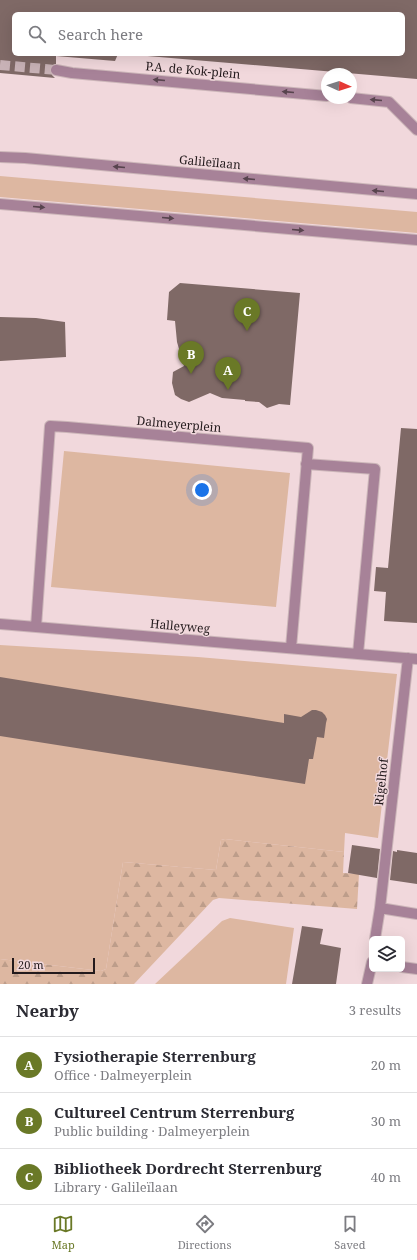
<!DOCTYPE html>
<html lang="en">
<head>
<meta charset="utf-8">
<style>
  body { margin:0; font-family:"Noto Serif",serif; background:#f2f2f3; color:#2b2b33 }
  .controls { position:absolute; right:12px; bottom:12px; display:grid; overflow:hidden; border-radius:6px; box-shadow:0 4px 16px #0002 }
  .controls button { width:36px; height:36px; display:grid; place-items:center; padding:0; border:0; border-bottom:1px solid #e1e1e2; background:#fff; color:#2b2b33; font:20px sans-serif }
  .compass { position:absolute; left:321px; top:68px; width:36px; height:36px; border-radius:50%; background:#fff; box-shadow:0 4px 16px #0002; rotate:93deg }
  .scale { position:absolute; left:12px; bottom:10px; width:83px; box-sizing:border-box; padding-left:4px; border:2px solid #231a1c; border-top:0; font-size:11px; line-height:14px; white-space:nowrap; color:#231a1c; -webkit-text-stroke:3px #f1d8dc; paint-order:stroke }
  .you { position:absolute; left:202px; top:490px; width:14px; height:14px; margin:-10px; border:3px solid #fff; border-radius:50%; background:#1a73e8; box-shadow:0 0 0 6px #1a73e833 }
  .badge { display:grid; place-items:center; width:26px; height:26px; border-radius:50%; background:#6a7927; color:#fff; font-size:13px; font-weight:700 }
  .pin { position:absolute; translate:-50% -33px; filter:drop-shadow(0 1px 2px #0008) }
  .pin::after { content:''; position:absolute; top:21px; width:14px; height:12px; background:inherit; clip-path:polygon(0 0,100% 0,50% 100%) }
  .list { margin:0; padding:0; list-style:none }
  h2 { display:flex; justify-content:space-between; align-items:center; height:52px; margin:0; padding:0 16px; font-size:17px }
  h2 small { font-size:13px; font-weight:400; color:#7c7c81 }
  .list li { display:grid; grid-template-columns:26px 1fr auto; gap:12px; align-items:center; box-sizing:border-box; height:56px; padding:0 16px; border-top:1px solid #e1e1e2 }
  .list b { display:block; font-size:15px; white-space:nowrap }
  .list p { margin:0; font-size:13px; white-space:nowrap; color:#7c7c81 }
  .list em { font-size:13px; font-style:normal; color:#7c7c81 }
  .icon { flex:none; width:22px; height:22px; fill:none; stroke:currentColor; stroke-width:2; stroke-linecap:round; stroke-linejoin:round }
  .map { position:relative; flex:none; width:417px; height:984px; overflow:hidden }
  .search { position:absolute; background:#fff; box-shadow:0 4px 16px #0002; left:12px; right:12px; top:12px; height:44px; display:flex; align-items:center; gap:10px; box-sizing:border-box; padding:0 14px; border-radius:6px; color:#7c7c81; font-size:15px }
  .sheet { height:220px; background:#fff }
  nav { display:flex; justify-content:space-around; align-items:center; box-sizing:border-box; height:56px; border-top:1px solid #e1e1e2; background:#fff; font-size:11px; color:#7c7c81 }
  nav a { display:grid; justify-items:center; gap:2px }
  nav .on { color:#6a7927 }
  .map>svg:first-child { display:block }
  .grass { fill:#ddb7a1 }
  .forest { fill:url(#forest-firs) }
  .building { fill:#7f6966 }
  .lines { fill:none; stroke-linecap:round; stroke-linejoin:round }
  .minor-tunnel { stroke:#c8b2b6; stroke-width:10; stroke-dasharray:10 5; stroke-linecap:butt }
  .minor-casing { stroke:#ccb6b9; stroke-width:12 }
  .minor { stroke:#a78298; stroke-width:10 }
  .oneway { fill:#58444e }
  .labels { text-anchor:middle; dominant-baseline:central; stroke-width:3; stroke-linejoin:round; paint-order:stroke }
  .street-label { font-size:12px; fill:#231a1c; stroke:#f1d8dc }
</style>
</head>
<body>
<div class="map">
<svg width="417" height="984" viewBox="0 0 417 984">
  <defs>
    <pattern id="forest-firs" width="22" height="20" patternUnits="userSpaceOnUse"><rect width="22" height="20" fill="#ddb7a1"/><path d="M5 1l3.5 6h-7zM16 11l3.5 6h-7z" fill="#bd9d8a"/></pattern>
  </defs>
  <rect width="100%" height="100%" fill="#f1d8dc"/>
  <path class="grass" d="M0 176 417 212V233L0 197Z
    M64 451 290 473 276 607 51 587Z
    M0 645 198 657 397 674 378 838 345 833 344 852 225 839 221 840 216 870 123 862 106 969 101 971 0 959Z
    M230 918 294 928 286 984H155L222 921Z"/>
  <path class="forest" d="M225 839 344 852 343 873 359 874 357 909 219 898 213 900 134 984H0V959L101 971 106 969 123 862 216 870 221 840Z"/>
  <path class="building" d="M0 0H417V79L124 54H403V14H14V54H118L115 61 56 56V64L51 66 50 69 52 75 55 78 0 73Z
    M180 283 300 293 290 405 279 404 267 408 259 402 245 401V400L222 398 210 393 189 402 181 399 175 395 172 383 173 372 184 366 177 342 175 321 167 320 169 292Z
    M0 317 36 318 65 322 66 357 0 361Z
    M401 428 417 429V623L384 621 386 592 374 591 376 567 388 568Z
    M0 677 284 723V714L301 717 312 710H316L322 712 325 715 327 719 326 723 324 738 317 737 313 759H309L305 784 0 736Z
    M352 845 380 849 377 878 348 873Z
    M397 850 417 853V884L390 880 393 851 397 852Z
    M302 926 323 929 320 944 341 948 336 984H292Z"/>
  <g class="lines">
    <path class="minor-tunnel" d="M0 65 56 70"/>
    <defs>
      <path id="minor" d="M56 70 72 73 327 96
        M351 98 389 102 417 130
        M0 157 25 158 417 194
        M0 204 417 240
        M306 464 375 469 358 654
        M0 624 417 659
        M36 627 50 426 67 427 308 448 291 648
        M380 908 417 914
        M375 939 380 908 408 658
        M402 967 417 969
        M367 984 372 962"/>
    </defs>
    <use href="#minor" class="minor-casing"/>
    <use href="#minor" class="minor"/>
  </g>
  <defs><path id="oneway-solid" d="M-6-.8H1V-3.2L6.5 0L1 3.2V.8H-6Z"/></defs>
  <g class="oneway">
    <use href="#oneway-solid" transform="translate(159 80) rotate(-175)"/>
    <use href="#oneway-solid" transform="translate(288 92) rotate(-175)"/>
    <use href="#oneway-solid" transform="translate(376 100) rotate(-175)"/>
    <use href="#oneway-solid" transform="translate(119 167) rotate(-175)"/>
    <use href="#oneway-solid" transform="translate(249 179) rotate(-175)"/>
    <use href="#oneway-solid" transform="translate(378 191) rotate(-175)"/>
    <use href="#oneway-solid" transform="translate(39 207) rotate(5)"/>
    <use href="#oneway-solid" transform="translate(168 218) rotate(5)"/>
    <use href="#oneway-solid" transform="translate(298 230) rotate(5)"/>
  </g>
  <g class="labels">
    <g class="street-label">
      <text transform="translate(193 70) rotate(5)">P.A. de Kok-plein</text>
      <text transform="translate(210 162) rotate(5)">Galileïlaan</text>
      <text transform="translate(179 424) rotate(5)">Dalmeyerplein</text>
      <text transform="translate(180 626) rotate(5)">Halleyweg</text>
      <text transform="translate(381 782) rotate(-84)">Rigelhof</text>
    </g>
  </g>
</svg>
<div class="controls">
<button><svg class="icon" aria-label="layers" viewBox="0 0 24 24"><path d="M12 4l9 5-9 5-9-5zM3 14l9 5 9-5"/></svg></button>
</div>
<svg class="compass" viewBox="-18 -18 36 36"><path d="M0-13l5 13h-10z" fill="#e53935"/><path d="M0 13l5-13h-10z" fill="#7c7c81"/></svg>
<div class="scale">20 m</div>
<div class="you"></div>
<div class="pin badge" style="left:228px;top:390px">A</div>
<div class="pin badge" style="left:191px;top:374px">B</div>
<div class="pin badge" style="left:247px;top:331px">C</div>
<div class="search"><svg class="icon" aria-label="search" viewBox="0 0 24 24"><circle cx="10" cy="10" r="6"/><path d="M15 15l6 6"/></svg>Search here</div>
</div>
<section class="sheet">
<h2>Nearby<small>3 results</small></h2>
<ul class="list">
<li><span class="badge">A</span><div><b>Fysiotherapie Sterrenburg</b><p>Office · Dalmeyerplein</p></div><em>20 m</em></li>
<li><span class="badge">B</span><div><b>Cultureel Centrum Sterrenburg</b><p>Public building · Dalmeyerplein</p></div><em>30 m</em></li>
<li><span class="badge">C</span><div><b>Bibliotheek Dordrecht Sterrenburg</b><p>Library · Galileïlaan</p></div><em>40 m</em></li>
</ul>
</section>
<nav>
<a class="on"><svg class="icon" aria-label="map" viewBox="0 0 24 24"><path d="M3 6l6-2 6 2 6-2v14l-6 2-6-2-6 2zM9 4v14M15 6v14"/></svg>Map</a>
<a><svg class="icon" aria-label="directions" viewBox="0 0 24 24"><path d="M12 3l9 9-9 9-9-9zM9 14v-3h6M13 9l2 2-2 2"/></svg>Directions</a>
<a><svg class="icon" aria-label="saved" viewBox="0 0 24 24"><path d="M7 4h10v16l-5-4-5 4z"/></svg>Saved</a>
</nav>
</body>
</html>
